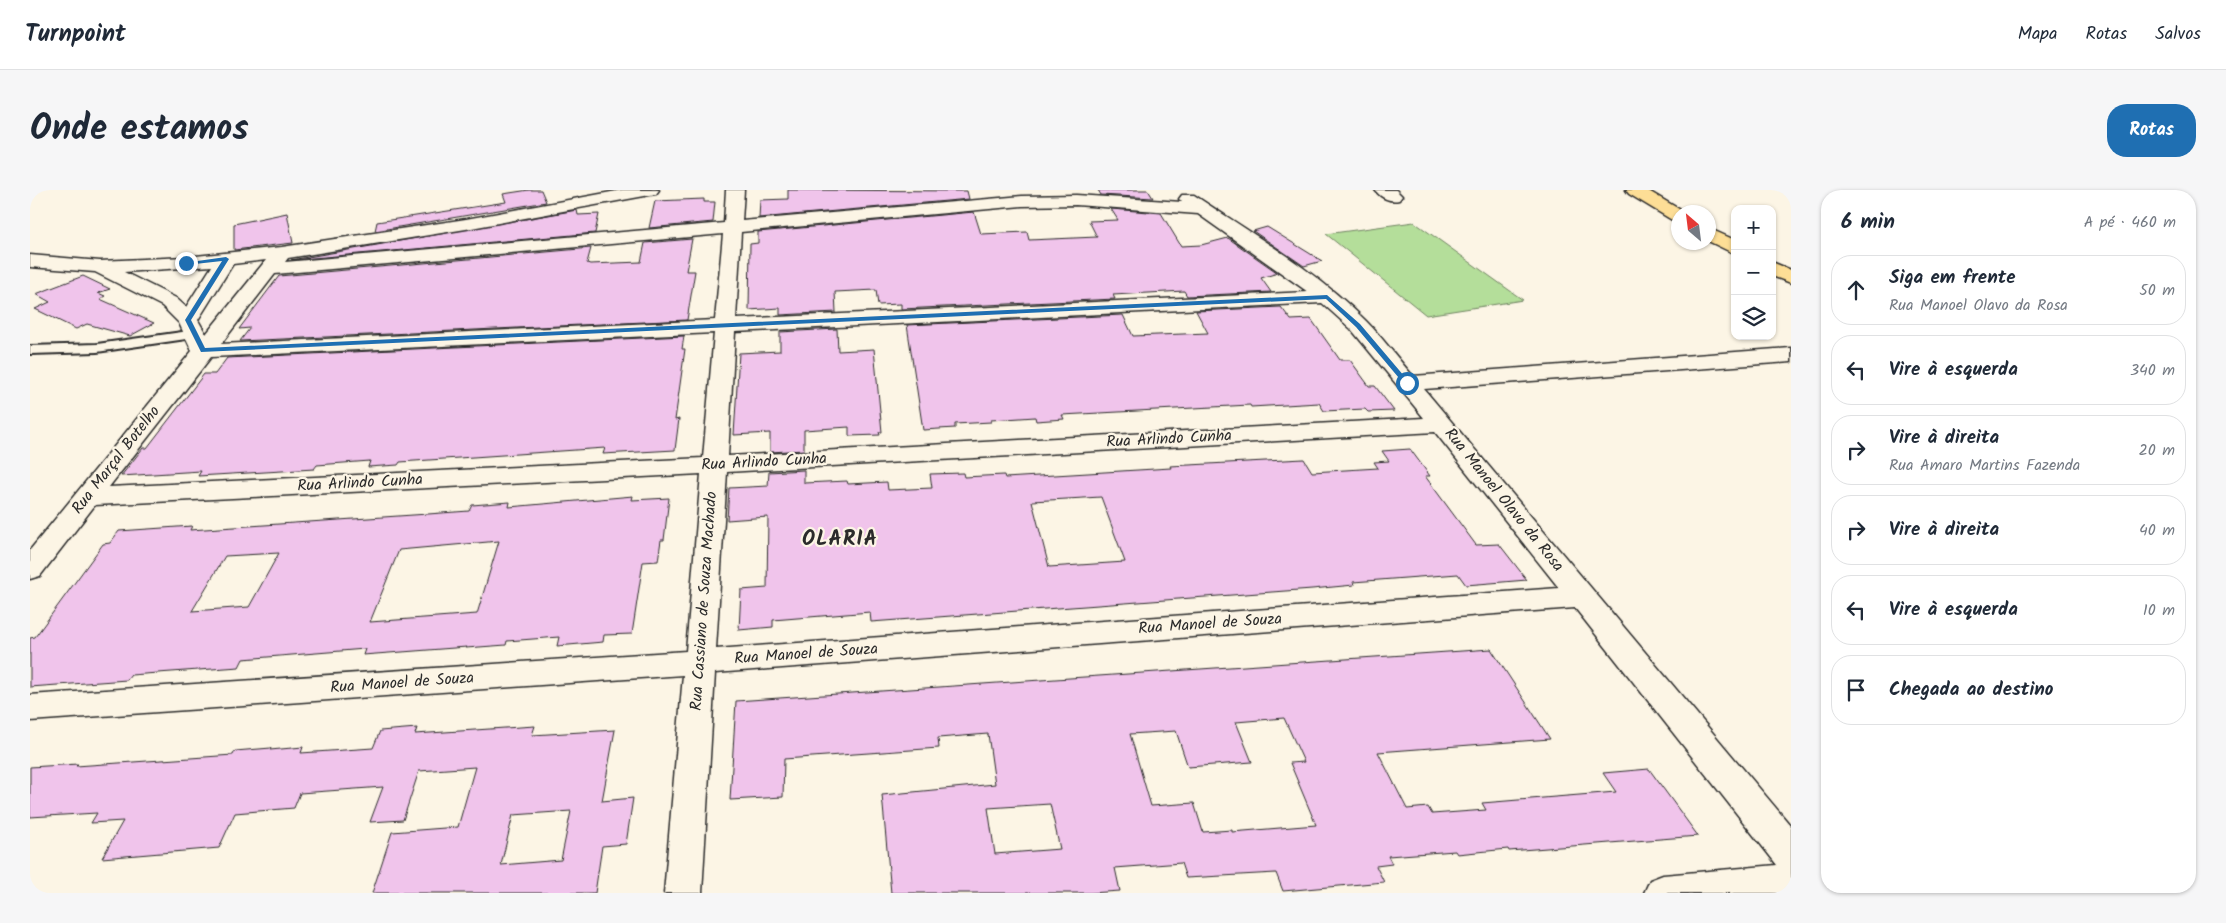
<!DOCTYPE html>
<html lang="pt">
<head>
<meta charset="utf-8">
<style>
  body { margin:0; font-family:Kalam,sans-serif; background:#f6f6f7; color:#1f2937 }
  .controls { position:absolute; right:15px; top:15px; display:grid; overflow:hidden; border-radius:10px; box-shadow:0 1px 4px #0004 }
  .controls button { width:45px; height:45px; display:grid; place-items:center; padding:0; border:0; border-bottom:1px solid #e0e1e3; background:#fff; color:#1f2937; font:25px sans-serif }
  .compass { position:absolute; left:1641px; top:15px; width:45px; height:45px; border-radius:50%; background:#fff; box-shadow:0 1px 4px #0004; rotate:332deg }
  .stop { position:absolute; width:15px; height:15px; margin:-11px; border:4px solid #1f6fb2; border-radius:50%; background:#fff }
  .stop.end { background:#1f6fb2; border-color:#fff; box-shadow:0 1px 5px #0008 }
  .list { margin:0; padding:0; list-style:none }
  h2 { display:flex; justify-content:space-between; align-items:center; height:65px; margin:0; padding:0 20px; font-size:21px }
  h2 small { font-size:16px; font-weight:400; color:#747a83 }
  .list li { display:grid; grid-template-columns:32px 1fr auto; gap:15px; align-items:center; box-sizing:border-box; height:70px; margin:0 10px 10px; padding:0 10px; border:1px solid #e0e1e3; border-radius:20px }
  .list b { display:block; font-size:19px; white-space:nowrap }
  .list p { margin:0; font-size:16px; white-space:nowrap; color:#747a83 }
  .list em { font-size:16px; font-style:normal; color:#747a83 }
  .icon { flex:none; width:28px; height:28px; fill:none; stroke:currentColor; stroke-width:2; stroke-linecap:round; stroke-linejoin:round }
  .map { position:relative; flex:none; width:1761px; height:703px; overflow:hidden; border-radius:20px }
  header { display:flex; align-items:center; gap:30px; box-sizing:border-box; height:70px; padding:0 25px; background:#fff; border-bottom:1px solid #e0e1e3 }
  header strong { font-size:24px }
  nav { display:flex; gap:28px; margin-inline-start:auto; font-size:18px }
  .intro { display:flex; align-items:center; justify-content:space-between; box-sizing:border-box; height:120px; padding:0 30px }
  h1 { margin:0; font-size:35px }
  .button { padding:12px 22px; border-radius:20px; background:#1f6fb2; color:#fff; font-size:18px; font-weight:700 }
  main { display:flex; gap:30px; padding:0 30px }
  aside { flex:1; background:#fff; border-radius:20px; box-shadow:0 1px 4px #0004 }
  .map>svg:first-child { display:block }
  .green { fill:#b4de9a; stroke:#708462 }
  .building { fill:#f0c4eb; stroke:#2b2b2b; fill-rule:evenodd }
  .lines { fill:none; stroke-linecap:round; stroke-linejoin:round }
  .service-casing { stroke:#2b2b2b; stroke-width:4 }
  .minor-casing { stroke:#2b2b2b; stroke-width:3 }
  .primary-casing { stroke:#2b2b2b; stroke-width:3 }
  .service { fill:#fcf5e5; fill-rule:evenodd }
  .minor { fill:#fcf5e5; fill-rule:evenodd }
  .primary { fill:#fdde96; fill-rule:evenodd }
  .route { fill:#1f6fb2 }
  .labels { text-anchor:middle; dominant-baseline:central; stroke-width:4.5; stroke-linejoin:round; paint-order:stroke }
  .street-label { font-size:16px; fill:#2b2b2b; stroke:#fcf5e5 }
  .district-label { font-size:21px; font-weight:bold; letter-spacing:1px; fill:#2b2b2b; stroke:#fcf5e5 }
</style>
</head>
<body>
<header>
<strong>Turnpoint</strong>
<nav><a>Mapa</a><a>Rotas</a><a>Salvos</a></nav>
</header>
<div class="intro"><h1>Onde estamos</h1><a class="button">Rotas</a></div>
<main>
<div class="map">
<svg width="1761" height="703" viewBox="0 0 1761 703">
  <rect width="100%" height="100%" fill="#fcf5e5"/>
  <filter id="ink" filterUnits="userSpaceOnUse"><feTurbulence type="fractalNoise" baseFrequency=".02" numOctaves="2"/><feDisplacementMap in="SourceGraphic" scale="10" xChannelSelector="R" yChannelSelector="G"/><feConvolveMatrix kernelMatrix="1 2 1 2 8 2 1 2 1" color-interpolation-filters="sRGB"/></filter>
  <g filter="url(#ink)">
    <path class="green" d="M1384 32 1493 110 1396 125 1296 44Z"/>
    <path class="building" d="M499 0H511L516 12 345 41 347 32 476 12 473 4Z
      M758 0 937 1 939 9 729 28 730 10 758 9Z
      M1068 0H1118L1123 8 1071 5Z
      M674 9V12H685L683 32 619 38 625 11Z
      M1081 19 1131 23 1151 56 1171 55 1198 48 1248 83 1231 88 1241 102 1157 106 1154 101 1083 105 1085 109 871 119V114L848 115 846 100 805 102 806 122 750 125V118L719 120 720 54 728 53V42L944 22 951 44 997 42 999 50 1067 47 1059 31 1088 30Z
      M547 20 548 25 569 24 565 43 261 70Z
      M257 23 263 53 204 60V34Z
      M1237 37 1292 71 1274 76 1223 41Z
      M662 49 656 81H665L657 130 210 151 220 138 209 139 249 86 561 58 557 73 560 74 611 72 615 53Z
      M53 86 80 99 68 103 75 106 70 109 124 133 100 146 57 134 46 139 5 119 20 112 6 104Z
      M1251 117 1261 130 1281 129 1310 170H1320L1339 196H1345L1364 221 1338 222 1335 219 1294 221 1289 213 1221 217 1220 215 1032 225 1034 229 1006 231 1005 227 961 230V232L925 234V238L893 240 877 135 1093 125 1103 146 1178 143 1166 121Z
      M807 139 808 161 844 159 852 242H849L850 245 819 246V237L774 240V260L740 262V243L704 245 709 163 750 161V142Z
      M654 146 652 159H655L645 230 649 229 645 260 573 264 575 258 370 272 368 275 338 277 340 271 287 275 284 279 252 281 168 286 171 281 91 286 113 258H117L174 184H185L197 168Z
      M1380 259 1400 286H1395L1446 355 1469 354 1497 390 1436 395 1428 384 1323 392 1324 395 1282 399 841 432 840 422 743 430V437L709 440 711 400 737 398 738 327 697 330 699 298 738 296 739 282 774 280V293L817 291 818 294 857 292 858 300 902 298 900 284 933 283 934 287 974 285 975 288 1141 278 1140 276 1274 269 1282 282 1348 278 1344 272 1359 271 1352 261ZM1071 307 1095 372 1019 377 1002 311Z
      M603 306 602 310 639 308 634 350H631L628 371 613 372 602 444 574 445 573 452 527 456 529 447 477 451 476 455 436 458 437 457 333 465 335 459 213 469 209 477 101 485 97 490 0 497V448L5 447 73 354 80 353 89 341 162 336 160 340 398 324 439 321 442 315 480 312 479 317ZM469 351 447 424 340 432 369 360ZM249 363 219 417 162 421 195 366Z
      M1461 459 1520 549 1348 562 1377 619 1398 617 1402 624 1456 620 1452 613 1586 602 1573 583 1619 579 1668 646 1479 661 1478 659 1427 664 1425 661 1358 666 1362 674 1346 676 1354 692 1253 701 1246 683 1156 688 1151 673 1085 678 1090 701 1061 703H861L852 605 965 594 958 544 908 548 909 558 754 569 753 607 700 610 706 511ZM1254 528 1274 572 1260 573 1286 635 1202 642V640L1173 642 1164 613 1121 616 1100 544 1146 541 1158 577 1222 572 1206 532ZM1020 614 1030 659 965 664 958 618Z
      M505 536 502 545 585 540 572 611 603 608 596 654 572 656 565 703H342L362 642 428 637 445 577 389 581 373 630 340 632 353 597 270 603 264 618 205 623 189 658 72 668 93 631 61 633 67 623 0 627V577L48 574 46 576 203 565 205 561 241 558 240 560 273 557 271 563 343 558 350 541 387 538 385 544ZM541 621 531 670 471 675 483 625Z"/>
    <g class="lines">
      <defs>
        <path id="service" d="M166 140 170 141 172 144 170 147 67 162 0 164V156L67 154Z"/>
        <path id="minor" d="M592 0H629L626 4 620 5 436 39 258 68 255 72 694 33 696 0H714L712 31 992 6 1046 5 1152 12 1149 9 1152 5H1164C1222 44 1287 81 1336 131 1353 148 1367 168 1383 186L1761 158V172L1394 199 1761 636V703H1614L1620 690 1633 685 1747 675 1545 418 685 483 672 703H634L653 485 0 531V505L656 461 671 284 65 315 10 386 0 389V360L162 161 149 133 132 116 65 82 0 77V65L70 71 156 67 252 57 436 29ZM1046 15 1168 24 1278 102 706 129 711 42 992 16ZM693 44 685 130 191 154 245 84ZM236 70 176 144 168 130 203 74ZM182 76 156 117 146 108 94 82ZM1292 113 1321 139 1394 228 698 266 705 142ZM684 143 673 268 79 297 181 167ZM1405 242 1529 398 686 459 697 282Z
          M1345 0H1366L1372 6 1369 10C1360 12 1351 8 1345 0Z"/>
        <path id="primary" d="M1596 0H1617L1654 22H1648V31L1642 30 1599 4Z
          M1678 38 1705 50V64L1678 51Z
          M1742 72 1761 80V93L1742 86Z"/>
      </defs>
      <use href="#service" class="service-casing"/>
      <use href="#minor" class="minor-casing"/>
      <use href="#primary" class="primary-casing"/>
      <use href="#service" class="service"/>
      <use href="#minor" class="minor"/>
      <use href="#primary" class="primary"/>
    </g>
  </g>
  <path class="route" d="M196 67 199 69 161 130 175 158 1297 105 1330 134 1380 193 1374 194 1326 137 1296 109 171 162 155 130 192 71 156 75 153 73Z"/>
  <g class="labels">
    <g class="street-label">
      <text transform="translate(1139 249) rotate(-3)">Rua Arlindo Cunha</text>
      <text transform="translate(86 270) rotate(-52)">Rua Marçal Botelho</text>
      <text transform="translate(734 272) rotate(-3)">Rua Arlindo Cunha</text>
      <text transform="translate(330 293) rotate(-3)">Rua Arlindo Cunha</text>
      <text transform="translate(1474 310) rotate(51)">Rua Manoel Olavo da Rosa</text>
      <text transform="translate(674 411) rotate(-86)">Rua Cassiano de Souza Machado</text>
      <text transform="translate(1180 434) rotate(-4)">Rua Manoel de Souza</text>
      <text transform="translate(776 464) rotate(-4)">Rua Manoel de Souza</text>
      <text transform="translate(372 493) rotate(-4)">Rua Manoel de Souza</text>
    </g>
    <g class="district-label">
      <text x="810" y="349">OLARIA</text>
    </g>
  </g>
</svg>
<div class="controls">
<button>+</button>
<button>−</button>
<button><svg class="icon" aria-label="layers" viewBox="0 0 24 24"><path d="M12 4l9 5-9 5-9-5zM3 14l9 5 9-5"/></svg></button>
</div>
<svg class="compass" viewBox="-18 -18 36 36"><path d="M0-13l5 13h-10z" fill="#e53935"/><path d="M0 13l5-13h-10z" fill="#747a83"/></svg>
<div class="stop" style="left:1377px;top:193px"></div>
<div class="stop end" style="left:156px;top:73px"></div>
</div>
<aside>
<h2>6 min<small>A pé · 460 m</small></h2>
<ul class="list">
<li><svg class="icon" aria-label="ahead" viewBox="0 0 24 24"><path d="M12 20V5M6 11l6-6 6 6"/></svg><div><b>Siga em frente</b><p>Rua Manoel Olavo da Rosa</p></div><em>50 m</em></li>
<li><svg class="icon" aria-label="left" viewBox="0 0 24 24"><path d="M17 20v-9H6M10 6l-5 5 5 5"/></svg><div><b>Vire à esquerda</b></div><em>340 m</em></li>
<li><svg class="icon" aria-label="right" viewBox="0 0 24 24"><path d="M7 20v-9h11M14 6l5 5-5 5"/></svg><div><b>Vire à direita</b><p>Rua Amaro Martins Fazenda</p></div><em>20 m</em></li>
<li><svg class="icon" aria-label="right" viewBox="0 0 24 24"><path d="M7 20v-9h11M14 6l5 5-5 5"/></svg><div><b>Vire à direita</b></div><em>40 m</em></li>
<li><svg class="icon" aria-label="left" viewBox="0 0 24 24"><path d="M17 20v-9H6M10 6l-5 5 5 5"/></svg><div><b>Vire à esquerda</b></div><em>10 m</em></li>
<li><svg class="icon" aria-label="arrive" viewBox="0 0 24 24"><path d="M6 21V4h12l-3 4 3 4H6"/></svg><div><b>Chegada ao destino</b></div></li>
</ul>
</aside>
</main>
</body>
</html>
